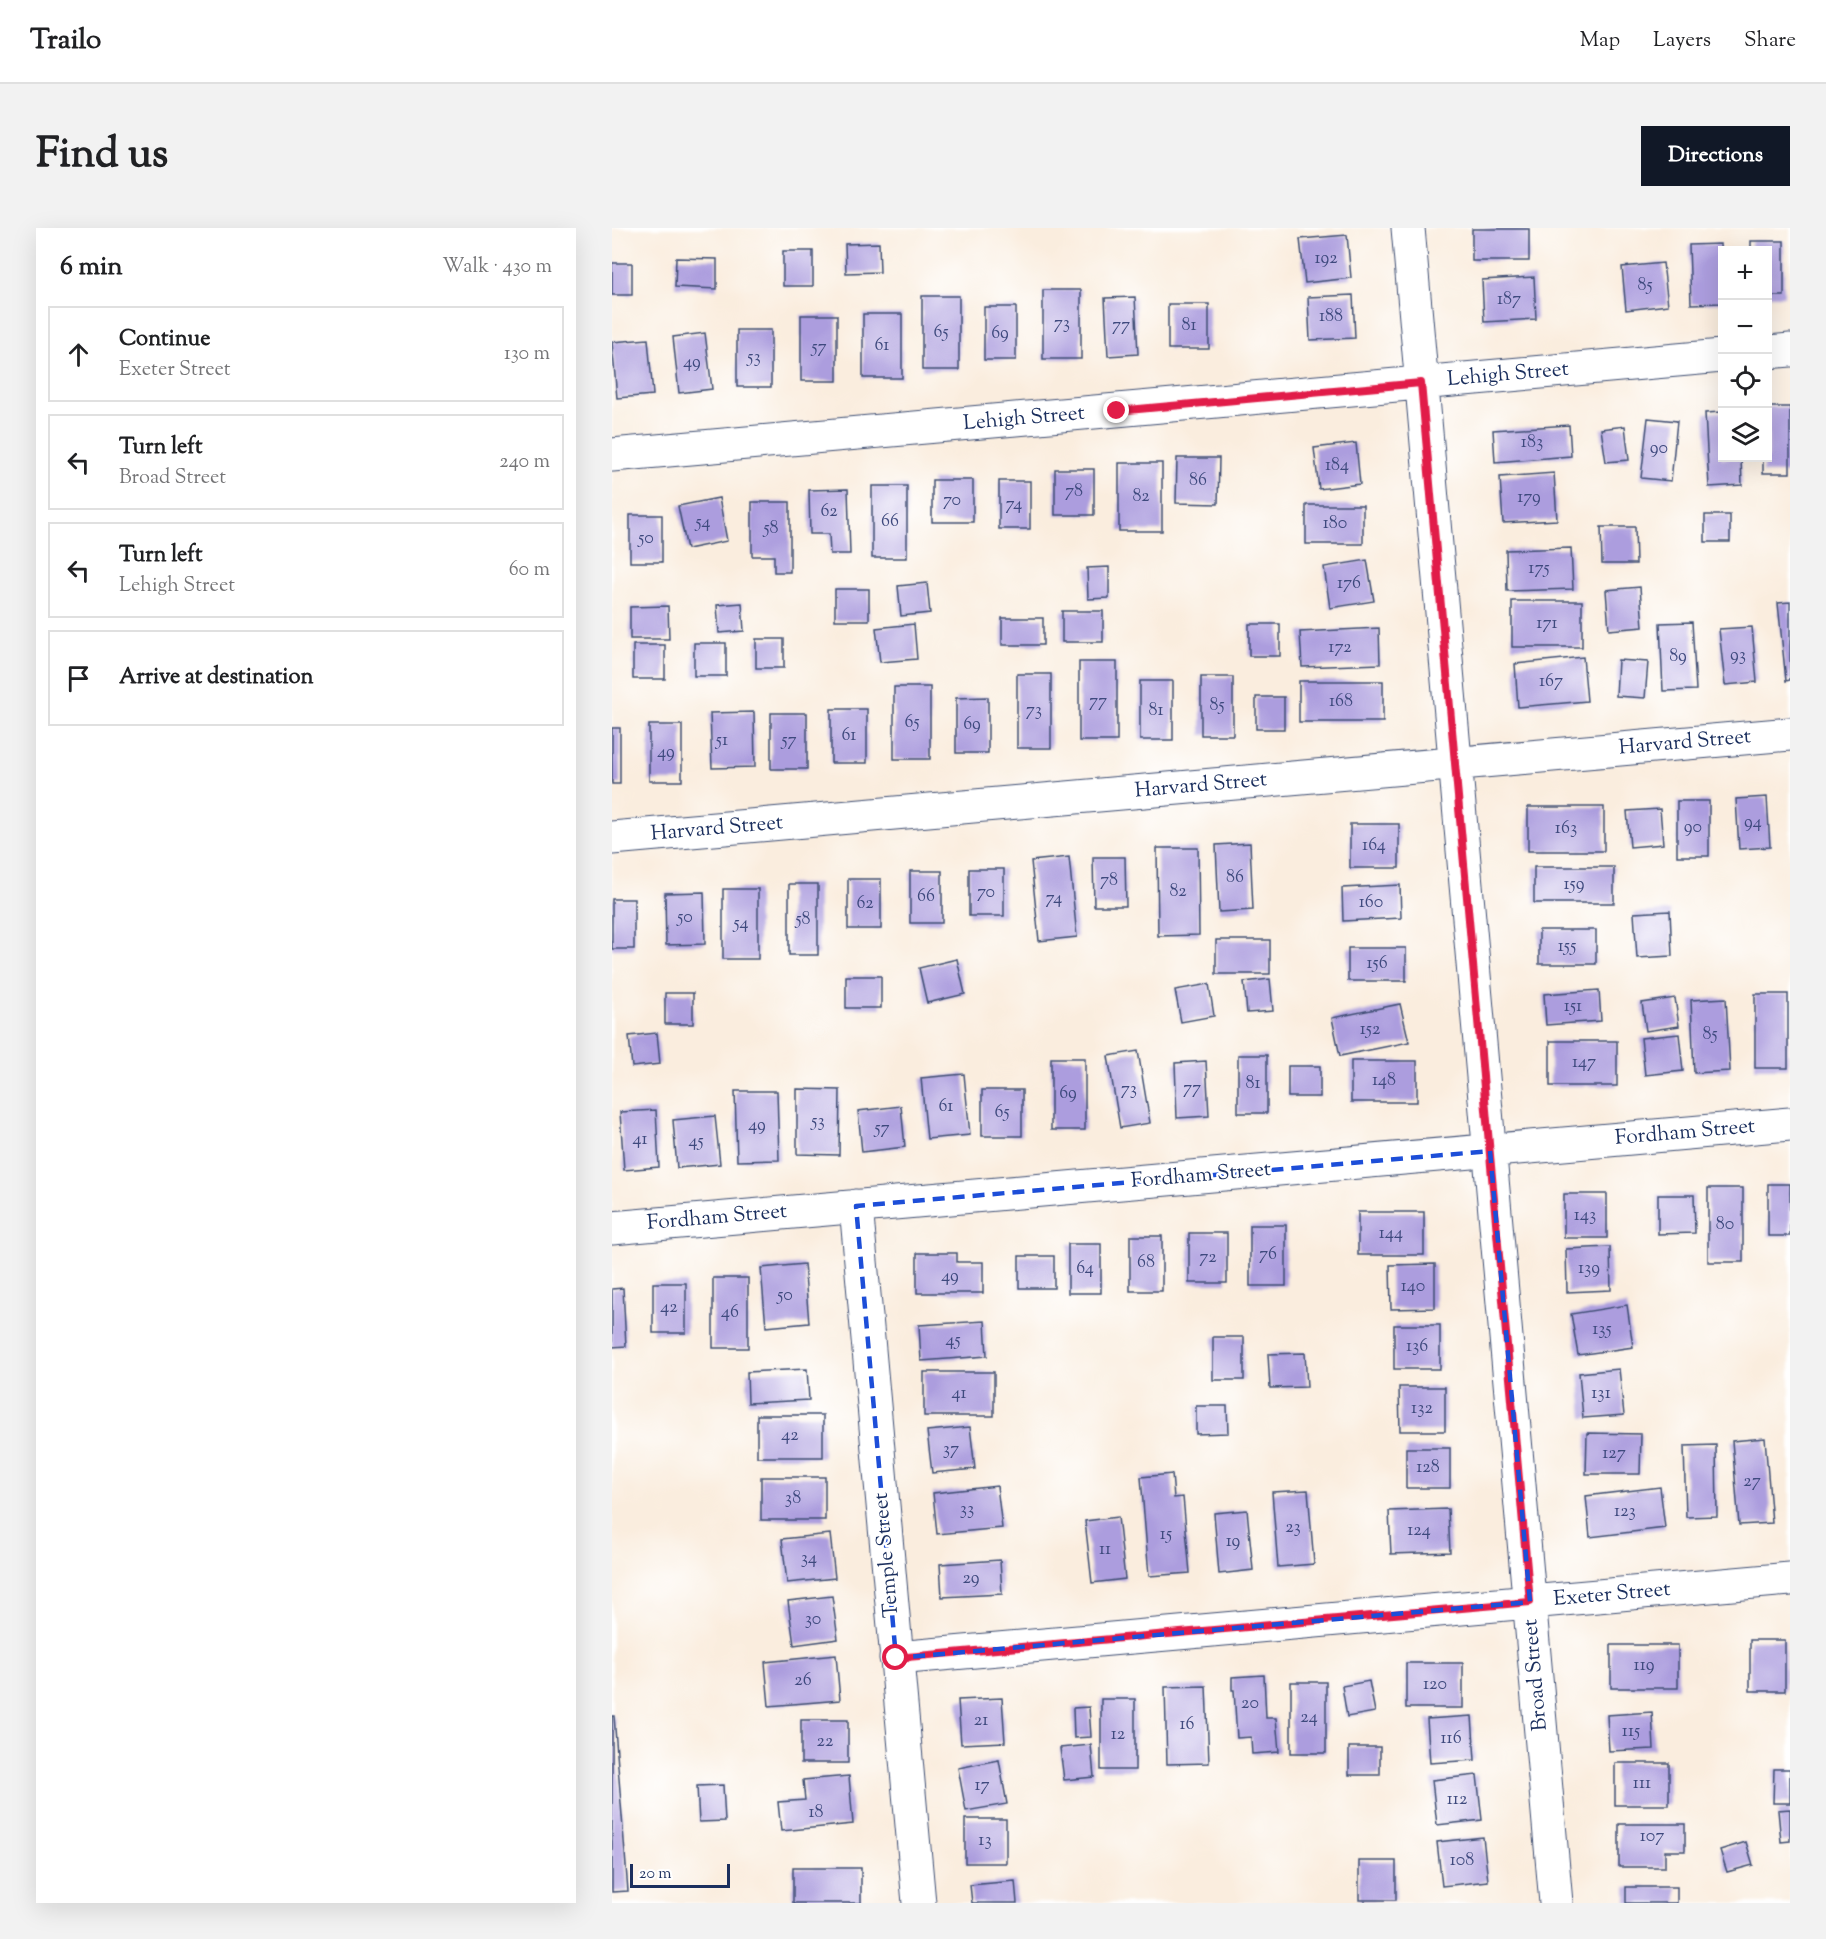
<!DOCTYPE html>
<html lang="en">
<head>
<meta charset="utf-8">
<style>
  body { margin:0; font-family:"Sorts Mill Goudy",serif; background:#f2f2f2; color:#202124 }
  .controls { position:absolute; right:18px; top:18px; display:grid; overflow:hidden; border-radius:0px; box-shadow:0 6px 24px #0002 }
  .controls button { width:54px; height:54px; display:grid; place-items:center; padding:0; border:0; border-bottom:2px solid #e0e0e0; background:#fff; color:#202124; font:30px sans-serif }
  .scale { position:absolute; left:18px; bottom:15px; width:100px; box-sizing:border-box; padding-left:6px; border:3px solid #1b2f5e; border-top:0; font-size:16px; line-height:21px; white-space:nowrap; color:#1b2f5e; -webkit-text-stroke:4px #fff; paint-order:stroke }
  .stop { position:absolute; width:18px; height:18px; margin:-14px; border:4px solid #e11d48; border-radius:50%; background:#fff }
  .stop.end { background:#e11d48; border-color:#fff; box-shadow:0 2px 6px #0008 }
  .list { margin:0; padding:0; list-style:none }
  h2 { display:flex; justify-content:space-between; align-items:center; height:78px; margin:0; padding:0 24px; font-size:26px }
  h2 small { font-size:20px; font-weight:400; color:#757577 }
  .list li { display:grid; grid-template-columns:39px 1fr auto; gap:18px; align-items:center; box-sizing:border-box; height:96px; margin:0 12px 12px; padding:0 12px; border:2px solid #e0e0e0; border-radius:0px }
  .list b { display:block; font-size:22px; white-space:nowrap }
  .list p { margin:0; font-size:20px; white-space:nowrap; color:#757577 }
  .list em { font-size:20px; font-style:normal; color:#757577 }
  .icon { flex:none; width:33px; height:33px; fill:none; stroke:currentColor; stroke-width:2; stroke-linecap:round; stroke-linejoin:round }
  .map { position:relative; flex:none; width:1178px; height:1675px; overflow:hidden; border-radius:0px }
  header { display:flex; align-items:center; gap:36px; box-sizing:border-box; height:84px; padding:0 30px; background:#fff; border-bottom:2px solid #e0e0e0 }
  header strong { font-size:28px }
  nav { display:flex; gap:33px; margin-inline-start:auto; font-size:21px }
  .intro { display:flex; align-items:center; justify-content:space-between; box-sizing:border-box; height:144px; padding:0 36px }
  h1 { margin:0; font-size:42px }
  .button { padding:15px 27px; border-radius:0px; background:#111827; color:#fff; font-size:21px; font-weight:700 }
  main { display:flex; gap:36px; padding:0 36px }
  aside { flex:1; background:#fff; border-radius:0px; box-shadow:0 6px 24px #0002 }
  .map>svg:first-child { display:block }
  .building { fill:#ac9dde }
  .lines { fill:none; stroke-linecap:round; stroke-linejoin:round }
  .minor-casing { stroke:#3c4c71; stroke-width:35 }
  .minor { stroke:#fff; stroke-width:33 }
  .route { stroke:#e11d48; stroke-width:8 }
  .marked { fill:none; stroke:#1d4ed8; stroke-width:4.5; stroke-dasharray:12 8; stroke-linejoin:round }
  .labels { text-anchor:middle; dominant-baseline:central; stroke-width:4.5; stroke-linejoin:round; paint-order:stroke }
  .number-label { font-size:18px; fill:#3f4a7e }
  .street-label { font-size:21px; fill:#1b2f5e; stroke:#fff }
</style>
</head>
<body>
<header>
<strong>Trailo</strong>
<nav><a>Map</a><a>Layers</a><a>Share</a></nav>
</header>
<div class="intro"><h1>Find us</h1><a class="button">Directions</a></div>
<main>
<aside>
<h2>6 min<small>Walk · 430 m</small></h2>
<ul class="list">
<li><svg class="icon" aria-label="ahead" viewBox="0 0 24 24"><path d="M12 20V5M6 11l6-6 6 6"/></svg><div><b>Continue</b><p>Exeter Street</p></div><em>130 m</em></li>
<li><svg class="icon" aria-label="left" viewBox="0 0 24 24"><path d="M17 20v-9H6M10 6l-5 5 5 5"/></svg><div><b>Turn left</b><p>Broad Street</p></div><em>240 m</em></li>
<li><svg class="icon" aria-label="left" viewBox="0 0 24 24"><path d="M17 20v-9H6M10 6l-5 5 5 5"/></svg><div><b>Turn left</b><p>Lehigh Street</p></div><em>60 m</em></li>
<li><svg class="icon" aria-label="arrive" viewBox="0 0 24 24"><path d="M6 21V4h12l-3 4 3 4H6"/></svg><div><b>Arrive at destination</b></div></li>
</ul>
</aside>
<div class="map">
<svg width="1178" height="1675" viewBox="0 0 1178 1675">
  <rect width="100%" height="100%" fill="#fff"/>
  <filter id="ink" filterUnits="userSpaceOnUse"><feTurbulence type="fractalNoise" baseFrequency=".0167" numOctaves="2"/><feDisplacementMap in="SourceGraphic" scale="12" xChannelSelector="R" yChannelSelector="G"/><feConvolveMatrix kernelMatrix="1 2 1 2 8 2 1 2 1" color-interpolation-filters="sRGB"/></filter>
  <filter id="wash" filterUnits="userSpaceOnUse"><feTurbulence type="fractalNoise" baseFrequency=".008" numOctaves="4" result="noise"/><feDisplacementMap in="SourceGraphic" scale="24" xChannelSelector="R" yChannelSelector="G"/><feGaussianBlur stdDeviation="1.35" result="paint"/><feColorMatrix in="noise" values="0 0 0 0 0 0 0 0 0 0 0 0 0 0 0 0 0 1.4 0 .05"/><feComposite in="paint" operator="in"/></filter>
  <g filter="url(#wash)">
    <rect width="100%" height="100%" fill="#faedde"/>
    <g id="blocks">
      <path class="building" d="M860 1H917V33H860Z
        M735 7 739 50 693 55 688 11Z
        M1139 13H1172V68H1156V22H1139Z
        M267 15 268 44 234 45 233 16Z
        M1108 16 1110 75 1079 76 1077 17Z
        M171 23H201V58H171Z
        M64 30 105 31V61L63 59Z
        M0 35H20V67H0Z
        M1051 35 1056 77 1014 82 1010 39Z
        M922 49 924 91 872 94 870 52Z
        M431 62H469V131H431Z
        M741 67 743 110 698 112 696 69Z
        M310 68H347V142H310Z
        M523 69 526 126 496 128 493 70Z
        M556 76H597V121H556Z
        M372 79H404V132H372Z
        M251 86H290V150H251Z
        M189 87H225V153H189Z
        M125 102H159V159H125Z
        M93 105 100 161 67 165 61 109Z
        M36 111 41 167 5 170 0 114Z
        M1156 179H1178V245H1151V230H1156Z
        M1110 184V230H1129L1130 257 1097 259 1093 185Z
        M1036 190 1065 193 1059 253 1029 250Z
        M957 197 959 228 883 234 881 202Z
        M1013 198 1017 232 994 234 989 201Z
        M744 215 748 256 707 261 702 220Z
        M565 230H607L606 276 564 275Z
        M507 235H550V303H507Z
        M443 241H482V287H443Z
        M942 245 945 292 891 295 888 249Z
        M320 252H361V294H320Z
        M387 253H418V301H387Z
        M260 258H295V330H260Z
        M236 261 238 326H218L217 306H198L197 262Z
        M107 270 115 313 75 321 66 278Z
        M140 274H178V344H162V328H140Z
        M694 277H751V316H694Z
        M18 287H50V334H18Z
        M1093 287H1118V314H1093Z
        M989 299H1023L1024 336H990Z
        M959 320 961 361 895 363 894 322Z
        M755 332 762 373 718 380 712 339Z
        M497 339V370L476 371 475 340Z
        M315 355 318 385 289 388 286 358Z
        M1028 359 1031 399 997 402 994 362Z
        M223 361H257V392H223Z
        M900 373H970V419H900Z
        M1178 374V452L1174 453 1166 375Z
        M130 375 132 403 107 405 105 377Z
        M56 378 57 411H18V379Z
        M450 383H491V414H450Z
        M390 390H431V417H390Z
        M1080 394 1084 462 1051 463 1048 395Z
        M302 396 305 431 268 434 264 400Z
        M637 396H668V428H637Z
        M1140 399 1145 454 1113 457 1107 401Z
        M767 400 768 436 690 439 688 404Z
        M144 411H172V440H144Z
        M82 415H114V448H82Z
        M21 417H53V451H21Z
        M971 429 975 473 906 479 903 436Z
        M1006 432 1036 434 1033 470 1004 468Z
        M467 434H505V513H467Z
        M405 446H439V520H405Z
        M589 449H621V507H589Z
        M528 453H561V512H528Z
        M687 453H771V494H687Z
        M282 459H318V531H282Z
        M376 469V525H344V470Z
        M644 469H672V501H644Z
        M219 481H255V535H219Z
        M142 484 143 539 100 540 98 485Z
        M159 485H195V541H159Z
        M37 497H70V553H37Z
        M0 500H8V556H0Z
        M1155 569 1158 619 1127 621 1124 571Z
        M1065 573H1097V628H1065Z
        M916 579H992V623H916Z
        M1048 581 1051 616 1018 619 1015 583Z
        M738 596H787V640H738Z
        M638 615 641 682 607 684 604 617Z
        M545 620H586L587 707 546 708Z
        M457 629 465 709 427 713 419 633Z
        M481 629H513L514 678H482Z
        M922 639H1002V675H922Z
        M357 641H392V688H357Z
        M298 643H330V695H298Z
        M236 651H269V701H236Z
        M177 656H206V727H177Z
        M788 657 789 690 731 693 730 660Z
        M111 661H146V731H111Z
        M92 664 93 716 54 717 53 665Z
        M0 671H22V721H0Z
        M1058 683 1060 728 1025 730 1022 685Z
        M927 702H984V736H927Z
        M604 712H658V746H604Z
        M736 720H794V753H736Z
        M345 731 353 766 315 775 307 740Z
        M234 748H269V780H234Z
        M658 751 661 783 635 785 632 754Z
        M597 756 602 788 569 794 563 762Z
        M987 762 989 793 934 797 932 766Z
        M53 765H81V796H53Z
        M1143 766H1176V840H1143Z
        M1063 770 1067 798 1034 803 1030 775Z
        M1114 770 1118 843 1082 845 1079 772Z
        M788 776 797 814 728 828 720 790Z
        M45 805 48 836 20 839 17 808Z
        M1067 806 1071 843 1033 847 1029 810Z
        M938 813H1005V858H938Z
        M526 823 538 895 508 900 496 828Z
        M626 827H655V885H626Z
        M439 830H473V902H439Z
        M594 833 597 888 565 890 563 835Z
        M739 833H805V874H739Z
        M676 838H708V869H676Z
        M352 846 358 907 315 911 309 850Z
        M185 861 228 862 227 927 185 926Z
        M370 862H410V908H370Z
        M123 863H165L167 932 125 933Z
        M289 878 293 919 250 924 246 883Z
        M44 882 47 939 12 942 8 884Z
        M103 888 108 936 65 940 61 892Z
        M1156 956H1178V1008H1156Z
        M1096 960H1131V1034H1096Z
        M952 966H995V1010H952Z
        M1046 967H1082L1083 1005 1046 1006Z
        M746 984H812V1027H746Z
        M638 997H674V1058H638Z
        M577 1005H615V1055H577Z
        M518 1008H550V1063H518Z
        M456 1016H489V1065H456Z
        M998 1019 999 1062 955 1064 954 1021Z
        M305 1025H345V1034H371V1065H305Z
        M407 1028H442V1060H407Z
        M192 1036 197 1095 154 1099 149 1040Z
        M823 1036V1080L779 1081 778 1037Z
        M101 1050H136V1120H101Z
        M41 1055H74V1105H41Z
        M11 1060 14 1118 0 1119V1061Z
        M1015 1077 1021 1119 966 1127 959 1086Z
        M373 1093 375 1128 309 1133 307 1097Z
        M782 1097H828V1141H782Z
        M601 1109H632V1152H601Z
        M693 1125 695 1159 658 1160 656 1126Z
        M195 1141 197 1172 136 1175 135 1144Z
        M1007 1141 1012 1187 971 1190 967 1145Z
        M312 1144H382V1188H312Z
        M787 1159H833V1203H788Z
        M584 1178H615L616 1205 584 1206Z
        M145 1187H211V1229H145Z
        M358 1199 363 1241 320 1245 315 1203Z
        M975 1205 1029 1206 1028 1246H974Z
        M1153 1210 1160 1295 1127 1297 1120 1213Z
        M1104 1217 1105 1288 1074 1289 1072 1218Z
        M794 1220H838V1260H794Z
        M560 1246 562 1270 571 1269 578 1345 537 1348 529 1249Z
        M149 1249H213V1292H149Z
        M385 1258 390 1300 325 1306 321 1265Z
        M1048 1259 1053 1300 978 1309 974 1268Z
        M696 1262 702 1336 666 1339 660 1264Z
        M836 1281 838 1324 779 1326 777 1283Z
        M635 1282 641 1342 607 1346 602 1285Z
        M506 1289 513 1351 480 1355 473 1293Z
        M218 1306 223 1350 175 1355 170 1311Z
        M388 1332 390 1366 330 1369 328 1336Z
        M220 1368 226 1411 182 1417 176 1373Z
        M1138 1412H1173V1463H1138Z
        M999 1417H1066V1460H999Z
        M224 1427 228 1472 157 1478 153 1434Z
        M794 1435H851V1480H794Z
        M652 1447 654 1490H664L667 1524 640 1526 639 1509 625 1510 622 1462H620V1449Z
        M757 1453 763 1484 735 1489 730 1458Z
        M679 1454H714V1525H679Z
        M594 1458 597 1535 555 1536 553 1459Z
        M390 1470 393 1514 349 1516 346 1472Z
        M489 1471H523V1542H489Z
        M477 1479 479 1509 462 1510 461 1480Z
        M1040 1484 1042 1521 997 1523 995 1487Z
        M0 1488H2L16 1663 0 1664Z
        M860 1488 863 1532 818 1535 815 1491Z
        M189 1492H236V1535H189Z
        M479 1517 482 1549 452 1552 448 1520Z
        M737 1519H768V1547H737Z
        M387 1532 395 1576 354 1583 346 1540Z
        M1003 1535H1057V1577H1003Z
        M1162 1541H1178V1575H1161Z
        M865 1547 870 1592 825 1597 820 1552Z
        M237 1548 241 1596 169 1603 166 1574 193 1572 191 1552Z
        M111 1557 113 1593 87 1594 85 1558Z
        M1178 1581V1613L1169 1614 1166 1582Z
        M353 1591H394V1635H353Z
        M1007 1596H1073V1623H1053V1639H1007Z
        M871 1609 876 1653 830 1658 825 1614Z
        M1134 1614 1141 1637 1115 1644 1108 1622Z
        M747 1633H784V1672H747Z
        M181 1640H249V1675H181Z
        M403 1653 405 1675H360L358 1657Z
        M1014 1659H1065V1675H1014Z"/>
    </g>
  </g>
  <g filter="url(#ink)">
    <use href="#blocks" fill-opacity="0" stroke="#3c4c71" stroke-width="1.5"/>
    <g class="lines">
      <defs>
        <path id="minor" d="M796 0 944 1675
          M1156 124 1178 122
          M0 227 1110 128
          M0 610 1178 506
          M244 978 307 1675
          M0 1000 1178 896
          M284 1430 1178 1351"/>
      </defs>
      <use href="#minor" class="minor-casing"/>
      <use href="#minor" class="minor"/>
    </g>
  </g>
  <g class="lines" filter="url(#ink)">
    <path class="route" d="M284 1430 918 1374 809 155 505 183"/>
  </g>
  <path class="marked" d="M878 923 918 1374 284 1430 244 978Z"/>
  <g class="labels">
    <g class="number-label">
      <text x="714" y="31">192</text>
      <text x="1033" y="58">85</text>
      <text x="897" y="72">187</text>
      <text x="719" y="89">188</text>
      <text x="450" y="96">73</text>
      <text x="509" y="98">77</text>
      <text x="577" y="98">81</text>
      <text x="329" y="105">65</text>
      <text x="388" y="106">69</text>
      <text x="270" y="118">61</text>
      <text x="207" y="120">57</text>
      <text x="142" y="130">53</text>
      <text x="80" y="135">49</text>
      <text x="920" y="215">183</text>
      <text x="1047" y="221">90</text>
      <text x="725" y="238">184</text>
      <text x="586" y="253">86</text>
      <text x="462" y="264">78</text>
      <text x="529" y="269">82</text>
      <text x="917" y="270">179</text>
      <text x="340" y="273">70</text>
      <text x="402" y="277">74</text>
      <text x="217" y="284">62</text>
      <text x="278" y="294">66</text>
      <text x="91" y="295">54</text>
      <text x="723" y="296">180</text>
      <text x="159" y="301">58</text>
      <text x="34" y="311">50</text>
      <text x="927" y="341">175</text>
      <text x="737" y="356">176</text>
      <text x="935" y="396">171</text>
      <text x="728" y="420">172</text>
      <text x="1126" y="428">93</text>
      <text x="1066" y="429">89</text>
      <text x="939" y="454">167</text>
      <text x="486" y="474">77</text>
      <text x="729" y="474">168</text>
      <text x="605" y="478">85</text>
      <text x="422" y="483">73</text>
      <text x="544" y="483">81</text>
      <text x="300" y="495">65</text>
      <text x="360" y="497">69</text>
      <text x="237" y="508">61</text>
      <text x="110" y="513">51</text>
      <text x="177" y="513">57</text>
      <text x="54" y="525">49</text>
      <text x="1141" y="595">94</text>
      <text x="1081" y="600">90</text>
      <text x="954" y="601">163</text>
      <text x="762" y="618">164</text>
      <text x="623" y="650">86</text>
      <text x="497" y="653">78</text>
      <text x="962" y="657">159</text>
      <text x="566" y="664">82</text>
      <text x="374" y="665">70</text>
      <text x="314" y="669">66</text>
      <text x="442" y="671">74</text>
      <text x="759" y="675">160</text>
      <text x="253" y="676">62</text>
      <text x="73" y="690">50</text>
      <text x="191" y="692">58</text>
      <text x="129" y="696">54</text>
      <text x="955" y="719">155</text>
      <text x="765" y="736">156</text>
      <text x="961" y="779">151</text>
      <text x="758" y="802">152</text>
      <text x="1098" y="807">85</text>
      <text x="972" y="835">147</text>
      <text x="772" y="853">148</text>
      <text x="641" y="856">81</text>
      <text x="580" y="861">77</text>
      <text x="517" y="862">73</text>
      <text x="456" y="866">69</text>
      <text x="334" y="879">61</text>
      <text x="390" y="885">65</text>
      <text x="206" y="894">53</text>
      <text x="145" y="898">49</text>
      <text x="270" y="901">57</text>
      <text x="28" y="912">41</text>
      <text x="84" y="914">45</text>
      <text x="973" y="988">143</text>
      <text x="1113" y="997">80</text>
      <text x="779" y="1006">144</text>
      <text x="656" y="1027">76</text>
      <text x="596" y="1030">72</text>
      <text x="534" y="1035">68</text>
      <text x="473" y="1041">64</text>
      <text x="977" y="1041">139</text>
      <text x="338" y="1049">49</text>
      <text x="801" y="1059">140</text>
      <text x="173" y="1068">50</text>
      <text x="57" y="1080">42</text>
      <text x="118" y="1085">46</text>
      <text x="990" y="1102">135</text>
      <text x="341" y="1113">45</text>
      <text x="805" y="1119">136</text>
      <text x="347" y="1166">41</text>
      <text x="989" y="1166">131</text>
      <text x="810" y="1181">132</text>
      <text x="178" y="1208">42</text>
      <text x="339" y="1222">37</text>
      <text x="1002" y="1226">127</text>
      <text x="816" y="1240">128</text>
      <text x="1140" y="1254">27</text>
      <text x="181" y="1271">38</text>
      <text x="355" y="1282">33</text>
      <text x="1013" y="1284">123</text>
      <text x="681" y="1300">23</text>
      <text x="807" y="1303">124</text>
      <text x="554" y="1307">15</text>
      <text x="621" y="1314">19</text>
      <text x="493" y="1322">11</text>
      <text x="197" y="1331">34</text>
      <text x="359" y="1351">29</text>
      <text x="201" y="1392">30</text>
      <text x="1032" y="1438">119</text>
      <text x="191" y="1453">26</text>
      <text x="823" y="1457">120</text>
      <text x="638" y="1476">20</text>
      <text x="697" y="1490">24</text>
      <text x="369" y="1493">21</text>
      <text x="575" y="1497">16</text>
      <text x="1019" y="1504">115</text>
      <text x="506" y="1507">12</text>
      <text x="839" y="1511">116</text>
      <text x="213" y="1514">22</text>
      <text x="1030" y="1556">111</text>
      <text x="370" y="1558">17</text>
      <text x="845" y="1572">112</text>
      <text x="204" y="1585">18</text>
      <text x="1040" y="1609">107</text>
      <text x="373" y="1613">13</text>
      <text x="850" y="1633">108</text>
    </g>
    <g class="street-label">
      <text transform="translate(896 147) rotate(-5)">Lehigh Street</text>
      <text transform="translate(412 191) rotate(-5)">Lehigh Street</text>
      <text transform="translate(1073 515) rotate(-5)">Harvard Street</text>
      <text transform="translate(589 558) rotate(-5)">Harvard Street</text>
      <text transform="translate(105 601) rotate(-5)">Harvard Street</text>
      <text transform="translate(1073 905) rotate(-5)">Fordham Street</text>
      <text transform="translate(589 948) rotate(-5)">Fordham Street</text>
      <text transform="translate(105 990) rotate(-5)">Fordham Street</text>
      <text transform="translate(275 1327) rotate(-95)">Temple Street</text>
      <text transform="translate(1000 1367) rotate(-5)">Exeter Street</text>
      <text transform="translate(924 1447) rotate(-95)">Broad Street</text>
    </g>
  </g>
</svg>
<div class="controls">
<button>+</button>
<button>−</button>
<button><svg class="icon" aria-label="locate" viewBox="0 0 24 24"><circle cx="12" cy="12" r="6"/><path d="M12 2v4M12 18v4M2 12h4M18 12h4"/></svg></button>
<button><svg class="icon" aria-label="layers" viewBox="0 0 24 24"><path d="M12 4l9 5-9 5-9-5zM3 14l9 5 9-5"/></svg></button>
</div>
<div class="scale">20 m</div>
<div class="stop" style="left:284px;top:1430px"></div>
<div class="stop end" style="left:505px;top:183px"></div>
</div>
</main>
</body>
</html>
